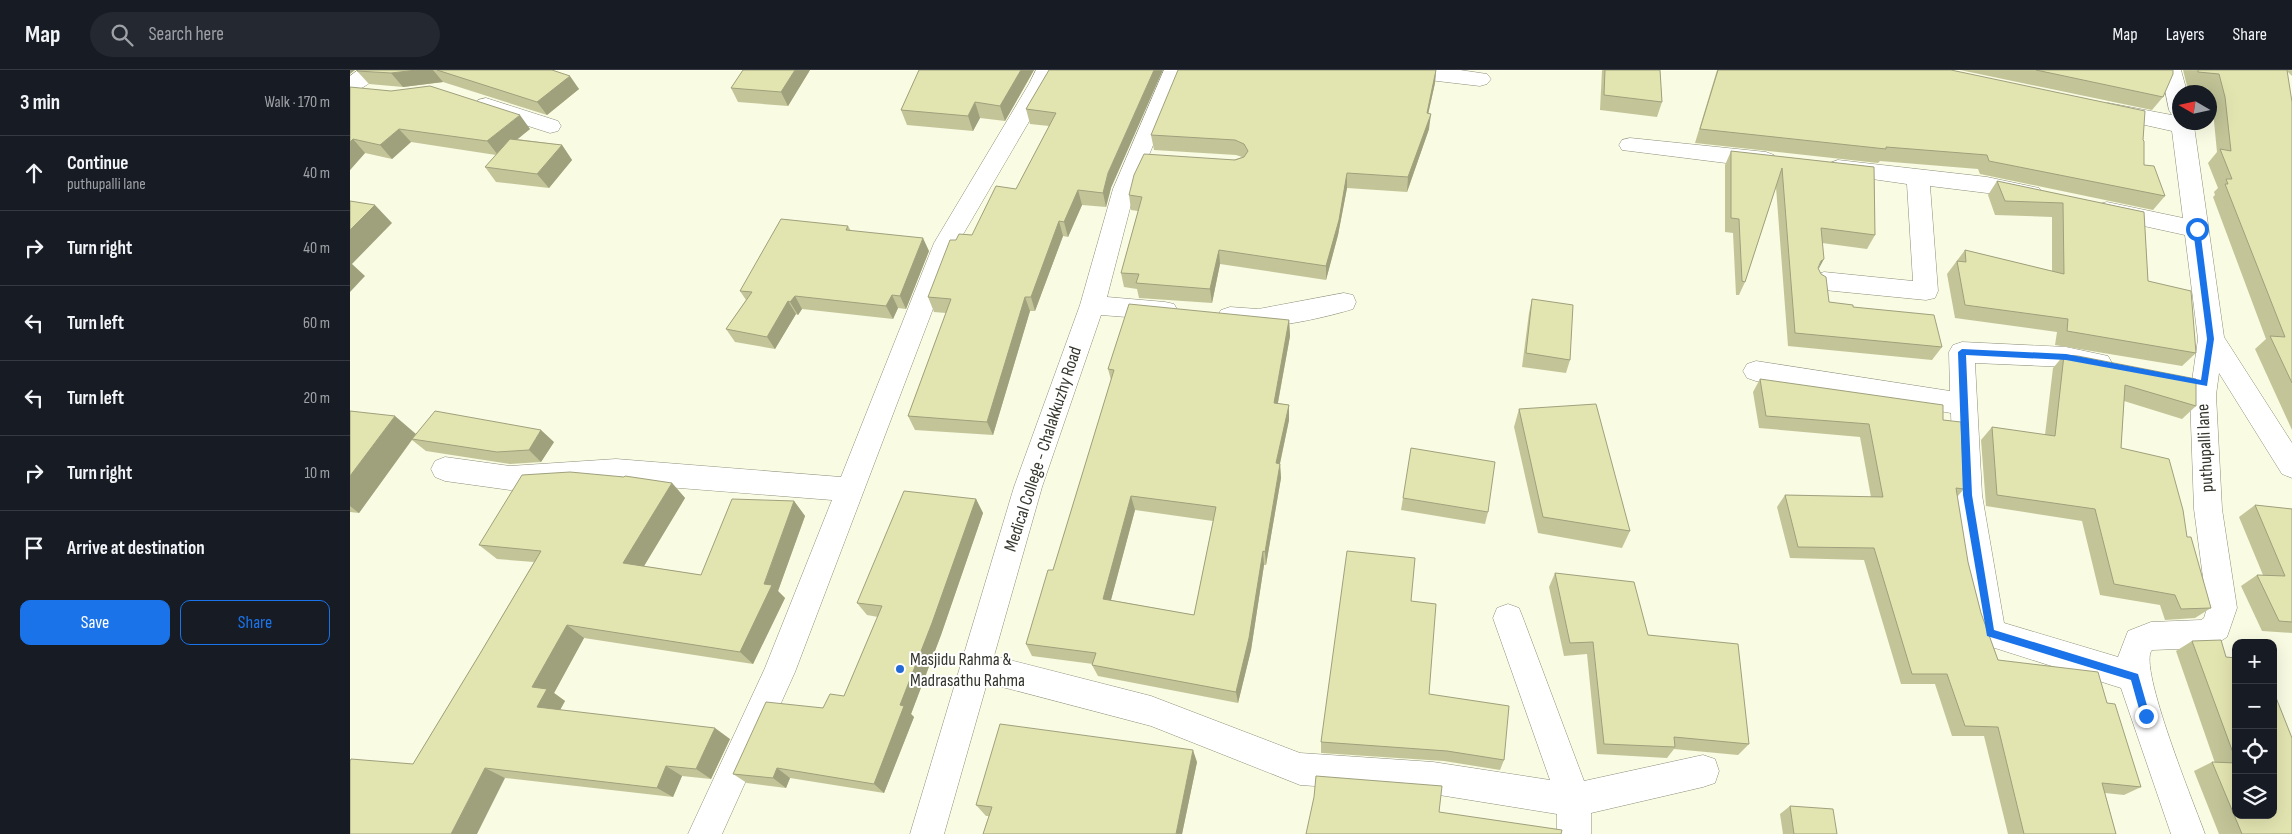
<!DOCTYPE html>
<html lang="en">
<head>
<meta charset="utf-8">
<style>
  body { margin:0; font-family:"Sofia Sans Condensed",sans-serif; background:#242831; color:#f1f3f6 }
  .controls { position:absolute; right:15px; bottom:15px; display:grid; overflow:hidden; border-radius:10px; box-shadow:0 5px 20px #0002 }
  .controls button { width:45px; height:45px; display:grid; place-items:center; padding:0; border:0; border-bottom:1px solid #363941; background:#171b24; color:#f1f3f6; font:25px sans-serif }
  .compass { position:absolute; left:1822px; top:15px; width:45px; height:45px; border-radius:50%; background:#171b24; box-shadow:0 5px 20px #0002; rotate:279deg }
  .stop { position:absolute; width:15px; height:15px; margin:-11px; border:4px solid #1a73e8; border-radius:50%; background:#fff }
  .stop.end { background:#1a73e8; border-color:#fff; box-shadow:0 1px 5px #0008 }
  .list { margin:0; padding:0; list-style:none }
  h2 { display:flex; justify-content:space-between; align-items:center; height:65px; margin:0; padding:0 20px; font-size:21px }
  h2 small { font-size:16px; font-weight:400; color:#9ea1a6 }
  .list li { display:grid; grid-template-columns:32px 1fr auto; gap:15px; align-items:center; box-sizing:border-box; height:75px; padding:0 20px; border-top:1px solid #363941 }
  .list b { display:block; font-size:19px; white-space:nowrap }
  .list p { margin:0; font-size:16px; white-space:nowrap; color:#9ea1a6 }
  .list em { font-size:16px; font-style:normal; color:#9ea1a6 }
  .actions { display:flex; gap:10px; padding:15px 20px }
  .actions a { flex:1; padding:11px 0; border:1px solid #1a73e8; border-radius:10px; text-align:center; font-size:18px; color:#1a73e8 }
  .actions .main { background:#1a73e8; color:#fff }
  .icon { flex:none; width:28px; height:28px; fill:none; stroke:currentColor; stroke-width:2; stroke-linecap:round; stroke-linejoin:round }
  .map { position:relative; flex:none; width:1942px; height:764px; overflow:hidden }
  header { display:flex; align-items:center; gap:30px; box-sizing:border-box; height:70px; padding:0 25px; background:#171b24; border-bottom:1px solid #363941 }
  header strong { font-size:24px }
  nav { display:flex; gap:28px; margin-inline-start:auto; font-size:18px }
  .search { width:350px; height:45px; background:#242831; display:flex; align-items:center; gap:12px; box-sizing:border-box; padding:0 18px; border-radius:28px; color:#9ea1a6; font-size:19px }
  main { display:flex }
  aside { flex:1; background:#171b24 }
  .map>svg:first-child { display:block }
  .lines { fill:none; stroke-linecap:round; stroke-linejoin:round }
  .minor-casing { stroke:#8d8e79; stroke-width:1 }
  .minor { fill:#fff; fill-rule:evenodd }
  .wall { fill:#c3c598; fill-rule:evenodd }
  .shaded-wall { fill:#9fa07c }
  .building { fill:#e3e5b1; stroke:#9fa07c; fill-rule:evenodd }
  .route { fill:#1a73e8 }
  .poi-dot { fill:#246ad6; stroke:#fff; stroke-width:2 }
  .labels { text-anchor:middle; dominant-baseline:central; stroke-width:4; stroke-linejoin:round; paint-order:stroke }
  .street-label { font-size:18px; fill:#35362d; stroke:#fff }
  .poi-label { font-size:18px; fill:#35362d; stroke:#fff; text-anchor:start }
</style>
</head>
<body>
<header>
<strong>Map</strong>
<div class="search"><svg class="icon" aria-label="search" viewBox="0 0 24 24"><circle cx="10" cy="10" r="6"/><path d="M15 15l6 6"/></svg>Search here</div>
<nav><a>Map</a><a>Layers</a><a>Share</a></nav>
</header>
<main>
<aside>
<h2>3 min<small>Walk · 170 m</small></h2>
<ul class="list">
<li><svg class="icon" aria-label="ahead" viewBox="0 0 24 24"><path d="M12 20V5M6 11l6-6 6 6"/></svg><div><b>Continue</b><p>puthupalli lane</p></div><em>40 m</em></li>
<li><svg class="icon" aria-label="right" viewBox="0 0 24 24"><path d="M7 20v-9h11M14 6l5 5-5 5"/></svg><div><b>Turn right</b></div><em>40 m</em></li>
<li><svg class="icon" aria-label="left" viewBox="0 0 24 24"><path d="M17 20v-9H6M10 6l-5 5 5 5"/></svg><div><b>Turn left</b></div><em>60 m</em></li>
<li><svg class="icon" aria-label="left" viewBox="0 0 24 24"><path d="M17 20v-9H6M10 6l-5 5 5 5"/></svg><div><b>Turn left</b></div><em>20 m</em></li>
<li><svg class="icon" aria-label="right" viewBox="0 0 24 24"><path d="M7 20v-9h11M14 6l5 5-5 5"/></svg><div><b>Turn right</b></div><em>10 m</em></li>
<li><svg class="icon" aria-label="arrive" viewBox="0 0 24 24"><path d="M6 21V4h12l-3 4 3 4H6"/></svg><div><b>Arrive at destination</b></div></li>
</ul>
<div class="actions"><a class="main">Save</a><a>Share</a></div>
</aside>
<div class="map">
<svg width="1942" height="764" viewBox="0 0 1942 764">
  <rect width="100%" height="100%" fill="#f9fbe3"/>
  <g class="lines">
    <defs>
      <path id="minor" d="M8 0H32C26 10 11 20 0 23V6Z
        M686 0H706L701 14 608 173 445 602 372 764H338L415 598 482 430 266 413 160 420 95 411 85 407 81 399 85 391 95 387 160 396 266 389 491 407 584 173 679 14Z
        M814 0H834L785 119 757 227 815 232 824 234 828 241 824 248 815 250 751 245 692 417 644 586 801 626 950 683 1083 692 1200 710 1143 548 1147 538 1158 534 1169 538 1173 548 1234 711 1353 685 1365 689 1369 701 1365 713 1353 717 1241 743V764H1207V744L1083 724 950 715 801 656 637 613 594 764H560L664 417 730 235 763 119Z
        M1043 0H1110L1137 4 1141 9 1137 14 1130 16 1053 7 1046 5Z
        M1811 0H1831L1837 22H1830V52H1843L1844 56 1874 267 1942 373V408L1932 404 1869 303 1866 325 1872 439 1887 538 1877 567 1866 574 1855 578 1802 580C1787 595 1846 739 1855 764H1821L1771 618 1629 573 1625 563 1604 425 1601 343 1406 311 1397 308 1393 301 1397 294 1406 291 1600 321 1599 282 1603 275 1612 272 1716 277 1758 286 1762 293 1758 300 1749 303 1716 297 1625 293 1632 425 1654 553 1768 587 1778 561 1801 552 1851 550 1854 548 1857 538 1844 439 1840 325 1848 269 1835 165 1757 148 1749 146 1745 140 1749 134 1757 132 1833 148 1822 61 1750 45 1747 40 1750 35 1758 33 1827 46 1822 45 1819 40Z
        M136 28 208 51 211 56 208 61 200 63 128 40 125 35 128 30Z
        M1280 68 1416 82 1424 85 1427 90 1424 95 1416 98 1272 80 1269 75 1272 70Z
        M1488 90 1637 107 1689 118 1693 124 1689 130 1681 132 1637 123 1580 116 1588 221 1585 228 1576 230 1474 220 1465 217 1462 211 1465 205 1474 202 1563 211 1557 114 1480 103 1477 98 1480 93Z
        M994 223 1003 225 1006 232 1003 239C970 249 904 264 871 254L867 247 871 240 880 237 908 239Z"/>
    </defs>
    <use href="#minor" class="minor-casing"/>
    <use href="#minor" class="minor"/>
  </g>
  <path class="wall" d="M8 0H202L229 19 197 45 93 12 53 17 19 14 7 1Z
    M460 0 438 36 388 32 381 18Z
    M569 0H684L655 51 630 48 623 61 557 55 551 40Z
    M699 0 761 118 756 137 732 135 718 167 713 166 685 241H680L643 365 565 360 558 346 596 243 584 242 578 227 606 170 622 165 666 119 699 56 680 54 676 39Z
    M1086 0 1085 13 1078 44 1079 59 1057 122 997 118 988 165 976 210 870 194 862 233 789 228 787 219 774 217 771 203 788 141 781 140 779 125 892 87 886 85 804 80 801 65Z
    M1252 0H1310L1312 32 1307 47 1250 40Z
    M1367 0H1601L1793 70 1794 95 1815 126 1803 140 1630 104 1628 99 1530 91 1528 93 1345 73Z
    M1610 0H1823L1813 27 1802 40Z
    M1833 0H1942V6L1937 1 1942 32V360L1905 279 1916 269 1863 127 1865 125 1864 122 1868 118 1858 93 1867 82 1863 41 1860 27V22H1858L1857 18 1837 16Z
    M0 17 180 59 167 69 212 75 222 90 199 118 146 112 135 97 146 85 61 72 42 89 15 83 0 100Z
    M1381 81 1524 97 1525 165 1517 179 1472 173 1468 199 1479 232 1503 237 1592 277 1582 290 1438 276 1426 117 1395 212 1389 225H1386L1383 163 1375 162V95Z
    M1647 111 1794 142 1798 211 1846 283 1832 296 1705 275 1707 262 1605 248 1597 204 1615 180 1702 201V147L1645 145 1638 125Z
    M498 156 501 161 579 181 556 239 548 238 543 249 452 239 448 245 446 244 425 279 385 272 376 259 396 230 390 221Z
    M1182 229 1220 290 1216 303 1172 297 1179 243Z
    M939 250 940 266 928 333 939 335V350L930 394 931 408 916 495H914L901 580 888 633 748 606 742 595 743 594 682 586 676 574 703 500 761 310 758 299ZM785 440 863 451 844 545 761 530Z
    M1714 285 1846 336 1832 349 1774 331 1771 378 1837 467 1861 538 1845 548 1815 550 1810 535 1750 525 1732 451 1636 436 1631 370 1642 357 1695 365 1703 298Z
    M1410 309 1593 350 1614 419 1607 427 1618 492 1631 543 1648 590 1757 633 1791 717 1774 725 1755 723 1766 764H1658L1634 666H1602L1585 614H1551L1514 490 1440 488 1427 437 1435 425 1521 427 1510 367 1409 358 1403 322Z
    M1169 339 1280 461 1272 478 1188 463 1164 357Z
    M0 341 66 364 204 372 191 392 160 394 76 381 62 370 9 443 0 442Z
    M322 413 335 428 294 496 351 505 444 431 455 446 428 521 435 528 403 594 234 568 204 623 215 631 210 640 380 669 361 709 332 706 323 727 155 708 63 694 131 582 184 492 147 489 129 475Z
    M1053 428 1138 442 1135 454 1051 440Z
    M626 429 633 443 591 565 561 644 564 647 534 723 440 708 436 718 397 713 383 704 473 638 494 626 528 547 517 545 507 533Z
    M1905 435 1942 439V563L1912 561 1891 516 1907 505H1913L1889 447Z
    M1205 503 1298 565 1399 674 1388 685 1324 679 1317 688 1247 684 1237 584 1214 586 1199 517Z
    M1061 531 1079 624 1154 690 1150 700 1094 691 971 683V672Z
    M1842 571 1876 587 1886 588V745L1942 764H1869L1844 701 1862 692 1865 693 1826 581Z
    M847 692 832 764H633L639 746H636L626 735Z
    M1440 736 1487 764H1433L1430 744Z"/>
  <path class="shaded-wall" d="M0 0H5L0 4Z
    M67 0H83L93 12 53 17 41 3Z
    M445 0H460L438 36 431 22Z
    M671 0H684L655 51 650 36Z
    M804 0H813L761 118 756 137 753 123 758 103Z
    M1086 0 1085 13 1075 58 1077 43Z
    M220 6 229 19 197 45 187 32Z
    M625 32 630 48 623 61 618 46Z
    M1081 44 1079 59 1057 122 1058 107Z
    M170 45 180 59 148 85 137 71Z
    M49 59 61 72 42 89 30 75Z
    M3 69 15 83 0 100V72Z
    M212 75 222 90 199 118 187 104Z
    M997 103V118L988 165 976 210V196Z
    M728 120 732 135 718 167 714 152Z
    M25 135 42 153 2 194 15 206 0 222V160Z
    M709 151 713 166 685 241 681 227Z
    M573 168 579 181 556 239 550 226Z
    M869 180 870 194 862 233 860 219Z
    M1474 189 1467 202 1471 191Z
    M542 225 548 238 543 249 536 236Z
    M445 226 452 239 448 245 440 232Z
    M675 227 680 241 643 365 637 352Z
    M438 231 446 244 425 279 417 267Z
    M939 250 940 266 925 348 924 333Z
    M939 335V350L927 407 926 393Z
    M45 346 66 364 9 443 0 436V406Z
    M191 360 204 372 191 392 179 380Z
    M930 394 931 408 916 495 915 482Z
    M322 413 335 428 288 506 273 493Z
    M781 426 785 440 758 541 753 529Z
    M626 429 633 443 591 565 561 644 564 647 534 723 524 714 550 635Z
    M444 431 455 446 428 521 435 528 403 594 390 582Z
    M913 481 914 495 901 580 888 633 886 622Z
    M217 555 234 568 204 623 215 631 205 649 187 637 182 617Z
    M365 658 380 669 361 709 346 699Z
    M843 680 847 692 832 764H826Z
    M316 696 332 706 323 727 307 718Z
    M135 698 155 708 127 764H101Z
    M427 698 440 708 436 718 423 708Z"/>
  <path class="building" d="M8 0H67L41 3 7 1Z
    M87 0H202L220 6 187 32Z
    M393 0H445L431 22 381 18Z
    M569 0H671L650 36 625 32 618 46 551 40Z
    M699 0H804L758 103 753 123 728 120 714 152 709 151 681 227H675L637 352 558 346 601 229 578 227 600 170H606L609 164 622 165 646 116 666 119 706 43 676 39Z
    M828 0H1086L1077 43 1081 44 1058 107 997 103 989 150 976 196 869 180 860 219 786 213 789 204 771 203 792 127 779 125 784 105 794 84 885 90 894 87 898 81 894 74 885 70 801 65Z
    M1255 0H1310L1312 32 1254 25Z
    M1368 0H1601L1795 41 1793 70 1794 71V95L1804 96 1815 126 1639 91 1637 85 1536 77V79L1350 59Z
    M1686 0H1823V4L1813 27Z
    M1848 0H1937L1942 32V313L1920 266 1935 267 1875 114H1878L1876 109H1882L1870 79 1881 81 1875 27 1869 4 1848 2Z
    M80 16 170 45 137 71 49 59 30 75 3 69 0 72V17L41 21Z
    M160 69 212 75 187 104 135 97Z
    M1381 81 1524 97 1525 165 1471 158 1474 189 1471 191 1468 198 1471 204 1476 207 1479 232 1503 235V237L1584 245 1592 277 1445 263 1432 98 1395 212 1392 211 1389 149 1381 148Z
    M1647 111 1794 142 1798 211 1841 221 1846 283 1717 261 1718 249 1615 235 1607 191 1616 192 1615 180 1714 204 1713 133 1655 131Z
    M0 131 25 135 0 160Z
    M431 149 498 156 496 160 573 168 550 226 542 225 536 236 445 226 440 232 438 231 417 267 376 259 402 222 390 221Z
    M1182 229 1223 235 1220 290 1176 283Z
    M779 234 939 250 924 333 939 335 926 393 930 394 915 482 913 481 899 568 886 622 742 595 746 583 676 574 698 500H703L764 300 758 299ZM781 426 866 437 844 545 753 529Z
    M1714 285 1728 286 1846 309V336L1775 315 1771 378 1819 389 1833 440 1837 467H1841L1861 538 1831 539 1825 525 1764 514 1745 439 1647 425 1642 357 1705 366Z
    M1410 309 1593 335V350L1611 352 1614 419 1606 418 1618 492 1631 543 1648 590 1748 602 1757 633 1765 634 1791 717 1752 713 1766 764H1674L1648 657 1615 656 1597 604H1562L1524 478 1448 477 1435 425 1533 427 1519 354 1416 346Z
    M1246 334 1280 461 1193 447 1169 339Z
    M0 341 45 346 0 406Z
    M85 341 191 360 179 380 147 382 62 369Z
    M1061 378 1145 392 1138 442 1053 428Z
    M220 402 274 407 275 406 322 413 273 493 351 505 382 429 444 431 414 514 422 515 390 582 217 555 182 617 197 619 187 637 365 658 346 699 316 696 307 718 135 698 101 764H0V691L1 689 63 694 131 582 191 481 129 475 172 405Z
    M554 421 626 429 582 553 550 635 554 636 524 714 427 698 423 708 383 704 416 632 473 638 480 624 494 626 532 536 507 533Z
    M1905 435 1942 439V552L1929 551 1907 505 1935 506Z
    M997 481 1065 488 1061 531 1086 534 1079 624 1159 636 1154 690 1097 681 971 672Z
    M1205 503 1284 512 1298 565 1388 574 1399 674 1324 667 1325 677 1254 674 1243 572 1220 573Z
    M1871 570 1876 587 1886 588V691L1842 571Z
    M1923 620 1942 668V764H1892L1862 692 1886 693V745H1923Z
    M650 654 843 680 826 764H633L642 737 626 735Z
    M966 706 1092 716 1089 742 1212 760 1211 764H956L964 727Z
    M1440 736 1483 739 1487 764H1444Z"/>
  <path class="route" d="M1847 156 1850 159 1864 269 1857 316 1716 290 1616 285 1622 425 1644 560 1788 604 1800 646 1796 650 1791 646 1781 610 1637 566 1613 425 1608 282 1612 279 1716 284 1851 310 1857 269 1843 159Z"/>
  <circle class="poi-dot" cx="550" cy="599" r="5"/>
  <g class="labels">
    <g class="street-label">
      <text transform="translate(1855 378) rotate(-93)">puthupalli lane</text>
      <text transform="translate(693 379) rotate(-72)">Medical College - Chalakkuzhy Road</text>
    </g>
    <g class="poi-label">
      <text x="560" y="589">Masjidu Rahma &amp;<tspan x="560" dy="21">Madrasathu Rahma</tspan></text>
    </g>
  </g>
</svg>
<div class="controls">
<button>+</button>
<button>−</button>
<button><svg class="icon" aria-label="locate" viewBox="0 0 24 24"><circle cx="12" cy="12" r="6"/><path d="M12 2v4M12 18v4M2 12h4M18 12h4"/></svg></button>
<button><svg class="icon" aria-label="layers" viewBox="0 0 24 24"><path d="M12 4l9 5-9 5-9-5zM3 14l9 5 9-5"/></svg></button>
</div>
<svg class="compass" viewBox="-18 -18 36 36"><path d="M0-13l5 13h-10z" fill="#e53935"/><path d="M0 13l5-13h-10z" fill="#9ea1a6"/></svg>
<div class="stop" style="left:1847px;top:159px"></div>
<div class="stop end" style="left:1796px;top:646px"></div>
</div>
</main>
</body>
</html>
